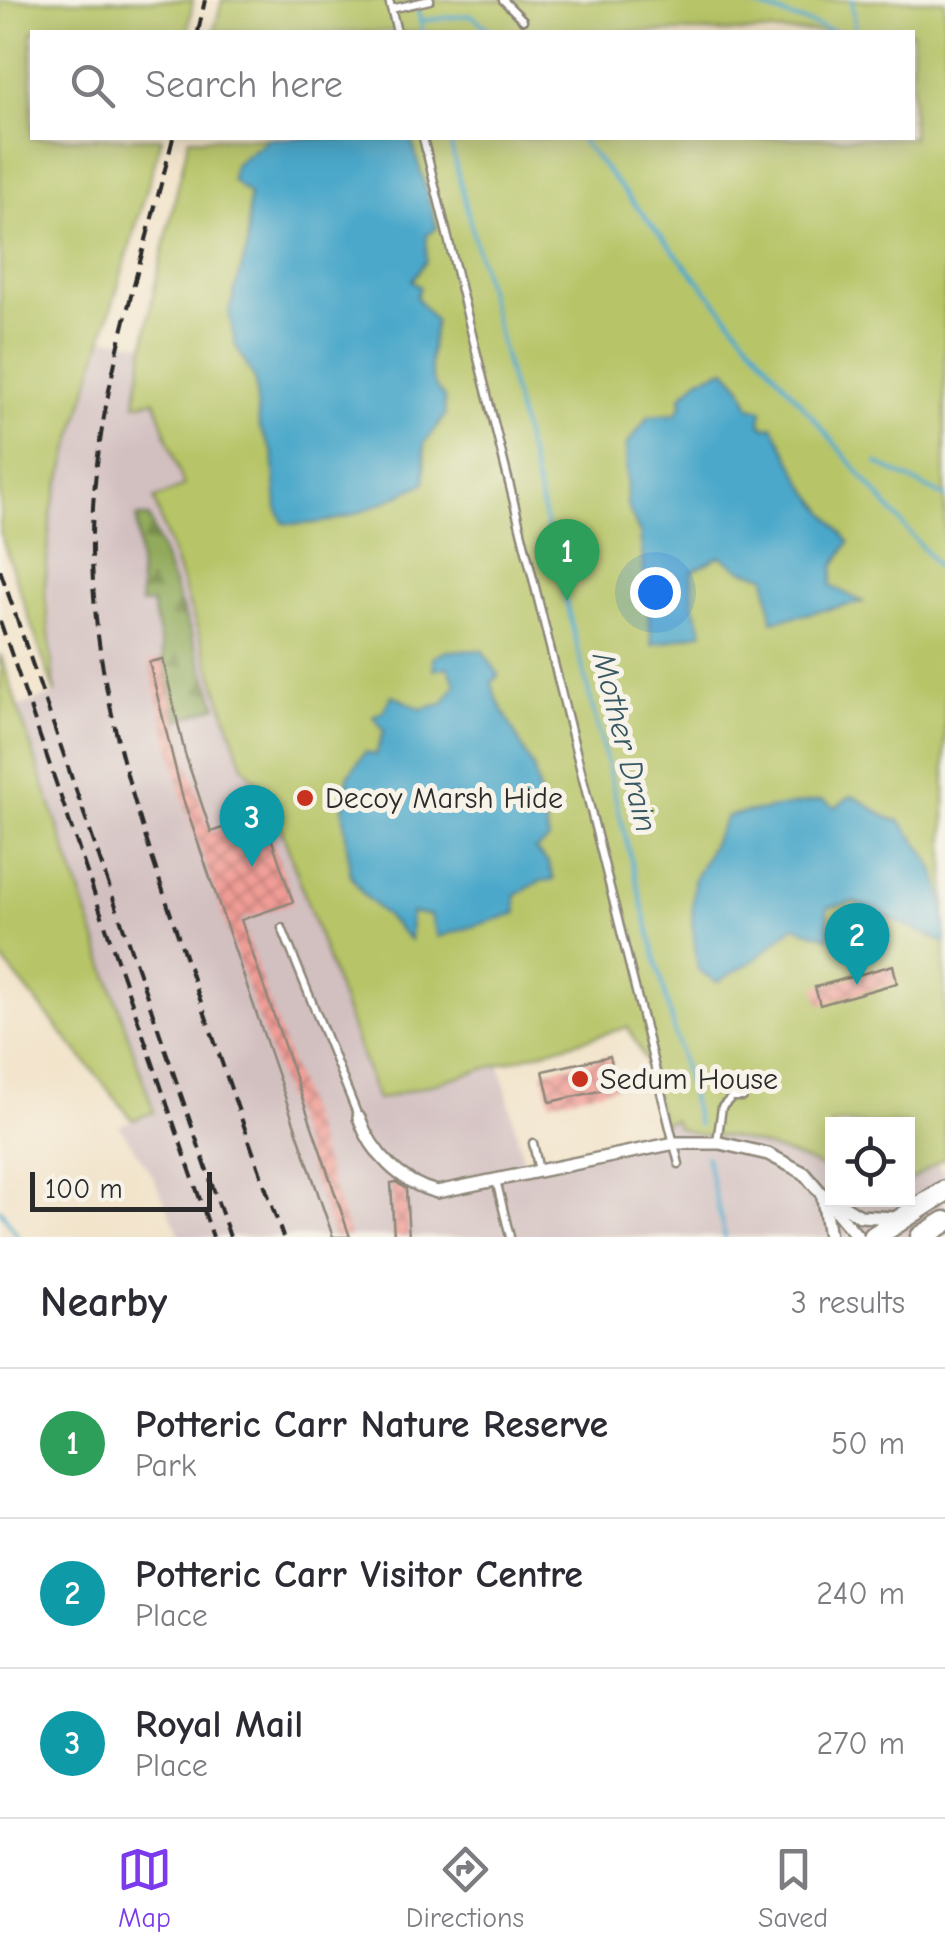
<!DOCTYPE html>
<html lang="en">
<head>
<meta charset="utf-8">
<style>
  body { margin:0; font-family:"Comic Neue",sans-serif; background:#f7f7f7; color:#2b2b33 }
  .controls { position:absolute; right:30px; bottom:30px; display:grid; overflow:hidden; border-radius:0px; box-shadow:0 5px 25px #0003 }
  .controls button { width:90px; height:90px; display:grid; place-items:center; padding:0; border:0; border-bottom:2px solid #e1e1e2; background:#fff; color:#2b2b33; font:50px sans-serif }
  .scale { position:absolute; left:30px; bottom:25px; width:182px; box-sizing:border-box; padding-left:10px; border:5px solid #2b2b2b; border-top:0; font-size:28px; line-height:35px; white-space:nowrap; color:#2b2b2b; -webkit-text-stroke:8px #f7f3e8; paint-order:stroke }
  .you { position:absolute; left:655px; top:592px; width:35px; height:35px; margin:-25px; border:8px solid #fff; border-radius:50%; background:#1a73e8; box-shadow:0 0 0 15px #1a73e833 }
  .badge { display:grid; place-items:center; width:65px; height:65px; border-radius:50%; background:#7c3aed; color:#fff; font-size:32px; font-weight:700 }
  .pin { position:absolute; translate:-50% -82px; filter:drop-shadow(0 2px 5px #0008) }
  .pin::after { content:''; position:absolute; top:52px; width:35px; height:30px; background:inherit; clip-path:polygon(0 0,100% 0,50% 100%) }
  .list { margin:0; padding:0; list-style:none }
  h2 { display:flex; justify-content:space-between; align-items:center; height:130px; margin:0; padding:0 40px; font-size:42px }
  h2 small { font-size:32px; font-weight:400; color:#7c7c81 }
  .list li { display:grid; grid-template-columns:65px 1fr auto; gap:30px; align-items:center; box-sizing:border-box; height:150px; padding:0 40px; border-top:2px solid #e1e1e2 }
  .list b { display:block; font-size:38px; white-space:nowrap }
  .list p { margin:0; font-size:32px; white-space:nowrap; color:#7c7c81 }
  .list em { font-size:32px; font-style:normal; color:#7c7c81 }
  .icon { flex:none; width:55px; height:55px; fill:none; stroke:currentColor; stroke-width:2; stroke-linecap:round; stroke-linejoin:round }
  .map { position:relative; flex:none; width:945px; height:1237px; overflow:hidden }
  .search { position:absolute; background:#fff; box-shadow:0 5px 25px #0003; left:30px; right:30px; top:30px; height:110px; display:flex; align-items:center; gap:25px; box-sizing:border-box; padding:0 35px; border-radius:0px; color:#7c7c81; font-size:38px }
  .sheet { height:580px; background:#fff }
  nav { display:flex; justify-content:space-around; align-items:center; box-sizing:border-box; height:140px; border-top:2px solid #e1e1e2; background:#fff; font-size:28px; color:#7c7c81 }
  nav a { display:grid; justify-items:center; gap:5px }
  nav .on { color:#7c3aed }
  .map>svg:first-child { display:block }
  .industrial { fill:#d2bfc0 }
  .forest { fill:url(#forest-firs); stroke:#5e6a44; stroke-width:2.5 }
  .green { fill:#b7c568; stroke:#71784a; stroke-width:2.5 }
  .water { fill:#4ba8ca; stroke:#3b6a7a; stroke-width:2.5 }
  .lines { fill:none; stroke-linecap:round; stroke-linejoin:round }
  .stream { stroke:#4ba8ca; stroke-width:4 }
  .building { fill:url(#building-cross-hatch) }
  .service-casing { stroke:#8e877a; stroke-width:11 }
  .minor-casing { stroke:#8e877a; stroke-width:16 }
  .trunk-casing { stroke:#8e877a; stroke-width:25 }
  .service { stroke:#fff; stroke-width:6 }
  .minor { stroke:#fff; stroke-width:11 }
  .trunk { stroke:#fff; stroke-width:20 }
  .rail { stroke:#2b2b2b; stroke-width:4; stroke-dasharray:15 8; stroke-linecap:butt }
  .poi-dot { fill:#c8321e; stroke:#f7f3e8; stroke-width:4 }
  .labels { text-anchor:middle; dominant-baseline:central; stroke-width:10; stroke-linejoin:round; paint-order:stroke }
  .poi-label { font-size:30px; fill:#2b2b2b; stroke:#f7f3e8; text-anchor:start }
  .water-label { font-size:32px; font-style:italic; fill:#365763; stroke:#f7f3e8 }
</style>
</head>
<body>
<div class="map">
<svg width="945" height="1237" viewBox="0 0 945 1237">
  <defs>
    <pattern id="forest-firs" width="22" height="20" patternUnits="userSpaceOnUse" patternTransform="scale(2.5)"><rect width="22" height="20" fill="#91aa5c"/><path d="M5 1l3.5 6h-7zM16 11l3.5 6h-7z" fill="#778b4c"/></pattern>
    <pattern id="building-cross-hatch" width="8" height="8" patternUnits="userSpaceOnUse" patternTransform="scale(2.5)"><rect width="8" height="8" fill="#f19d96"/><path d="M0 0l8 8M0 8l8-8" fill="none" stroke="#c3807b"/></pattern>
  </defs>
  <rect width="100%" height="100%" fill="#f7f3e8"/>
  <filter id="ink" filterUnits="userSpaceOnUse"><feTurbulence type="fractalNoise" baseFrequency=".01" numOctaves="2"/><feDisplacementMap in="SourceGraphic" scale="20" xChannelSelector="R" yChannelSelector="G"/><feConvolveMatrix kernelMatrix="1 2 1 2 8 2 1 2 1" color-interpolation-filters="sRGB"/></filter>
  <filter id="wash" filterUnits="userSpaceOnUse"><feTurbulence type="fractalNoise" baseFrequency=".0048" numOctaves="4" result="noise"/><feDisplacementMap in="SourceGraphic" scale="40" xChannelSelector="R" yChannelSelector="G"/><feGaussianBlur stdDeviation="2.25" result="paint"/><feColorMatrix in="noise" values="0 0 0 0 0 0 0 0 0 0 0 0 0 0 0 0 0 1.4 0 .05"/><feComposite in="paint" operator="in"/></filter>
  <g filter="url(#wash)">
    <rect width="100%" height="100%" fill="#f2e3c9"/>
    <path class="industrial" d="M105 338 145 344 136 403 155 399 184 487 155 500 243 766 270 796 377 1100 500 1066 525 1167 657 1134 662 1123 674 1120 691 1135 729 1137 783 1151 832 1171V1200H908V1182L934 1164 945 1173V1237H181L151 1173 119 1126 154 1111 17 707 55 694 45 552 51 512Z"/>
    <path class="forest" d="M137 517H149L217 706 177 721 152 603 141 604Z"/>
    <path class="green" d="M0 0H193L188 32H32V138H162L51 512 45 588 55 694 0 533Z
      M222 0H945V1157L908 1182V1124H832V1171C800 1158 767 1145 732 1138 712 1134 695 1137 677 1127L674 1120 662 1123 647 1064 628 1027 377 1100 270 797 243 766 154 499 184 486 155 400 135 404 152 299 189 138H912V32H214Z
      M0 654 154 1112 133 1120 0 957Z"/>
    <path class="water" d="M269 138H411L437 228 427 234 426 261 412 280 420 287 416 297 435 321C432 346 422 378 444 397L445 416 424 443 425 483C378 505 336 529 284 523L277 508 273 453 259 427 255 380 235 344 229 311 247 249 249 194 232 180 234 165Z
      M726 369 742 387 750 407 762 410 760 423 766 428 773 426 805 486 849 542 834 566 831 586 863 602 772 621 766 576 742 570 720 556 691 572 693 603 703 632 652 645 640 534 627 505 626 446 649 416 676 414 682 405 681 396 700 378Z
      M482 650 499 675 492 682 495 695 534 770 549 840 535 850 548 862 554 880 541 881 515 895 517 913 438 937 430 915 411 913 410 940 362 893 350 873 343 808 348 776 365 752 376 755 384 730 373 716 383 711 392 695 421 709 443 704 456 684 448 667 434 670 433 657 447 651Z
      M851 796C871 802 879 819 900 821 938 865 945 884 945 943L854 902 827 908 830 938 794 926 756 959 717 982 698 970 692 921 694 880 727 816 822 800 836 807Z"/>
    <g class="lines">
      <path class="stream" d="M415 0 423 32
        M738 0 836 32
        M852 0 856 32
        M420 21 471 15 493 32
        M449 138 698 1125
        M579 138 945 575
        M877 463 945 497
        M706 1156 725 1237
        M0 1209 17 1235"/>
    </g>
    <g id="blocks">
      <path class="building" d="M163 659 185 754 211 832 263 814 293 902 241 920 350 1237H333L183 799 149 662Z
        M893 965 897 983 820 1005 815 987Z
        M610 1056 617 1087 550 1102 543 1071Z
        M396 1182 406 1189 409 1237H394L391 1183Z"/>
    </g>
  </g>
  <g filter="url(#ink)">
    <use href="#blocks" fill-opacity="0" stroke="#8e877a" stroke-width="2.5"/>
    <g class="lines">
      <defs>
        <path id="service" d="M389 0 397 32
          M503 0 523 20
          M391 9 430 0
          M423 138 679 1164
          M282 928 358 1116
          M717 1142 722 1107 732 1097H743
          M533 1143 539 1171
          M496 1180 510 1237"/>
        <path id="minor" d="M359 1118C372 1153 399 1182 437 1192L675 1143H720L768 1154 804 1173 858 1237
          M823 1198 829 1237
          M834 1200 860 1216 894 1218"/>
        <path id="trunk" d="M874 1237 945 1191
          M921 1237 945 1222"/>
      </defs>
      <use href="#service" class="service-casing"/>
      <use href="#minor" class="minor-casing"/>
      <use href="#trunk" class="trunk-casing"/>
      <use href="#service" class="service"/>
      <use href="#minor" class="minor"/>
      <use href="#trunk" class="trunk"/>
      <path class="rail" d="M198 32 205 0
        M173 138C144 254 104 373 94 493 81 654 132 800 183 950 216 1046 249 1141 283 1237
        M0 570 230 1237
        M0 621 213 1237"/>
    </g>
  </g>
  <g class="poi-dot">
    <circle cx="305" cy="798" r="10"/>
    <circle cx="580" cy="1079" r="10"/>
  </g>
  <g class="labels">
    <g class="poi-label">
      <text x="325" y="798">Decoy Marsh Hide</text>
      <text x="600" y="1079">Sedum House</text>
    </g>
    <g class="water-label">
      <text transform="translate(625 742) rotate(76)">Mother Drain</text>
    </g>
  </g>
</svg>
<div class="controls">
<button><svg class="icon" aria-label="locate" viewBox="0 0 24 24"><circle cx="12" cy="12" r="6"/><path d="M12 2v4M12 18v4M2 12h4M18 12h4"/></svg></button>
</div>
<div class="scale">100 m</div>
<div class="you"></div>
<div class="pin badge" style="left:567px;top:601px;background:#2e9e5b">1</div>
<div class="pin badge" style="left:857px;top:985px;background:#0f9aa8">2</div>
<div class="pin badge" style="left:252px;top:867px;background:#0f9aa8">3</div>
<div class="search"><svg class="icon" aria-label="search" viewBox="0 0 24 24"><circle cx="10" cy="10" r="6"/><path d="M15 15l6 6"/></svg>Search here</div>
</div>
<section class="sheet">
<h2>Nearby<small>3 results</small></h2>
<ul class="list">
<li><span class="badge" style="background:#2e9e5b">1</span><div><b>Potteric Carr Nature Reserve</b><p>Park</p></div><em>50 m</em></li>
<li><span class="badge" style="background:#0f9aa8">2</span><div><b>Potteric Carr Visitor Centre</b><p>Place</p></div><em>240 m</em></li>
<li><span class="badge" style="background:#0f9aa8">3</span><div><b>Royal Mail</b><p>Place</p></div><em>270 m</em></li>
</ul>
</section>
<nav>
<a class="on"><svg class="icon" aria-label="map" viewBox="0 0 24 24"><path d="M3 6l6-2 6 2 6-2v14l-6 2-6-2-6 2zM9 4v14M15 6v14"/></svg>Map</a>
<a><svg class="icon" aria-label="directions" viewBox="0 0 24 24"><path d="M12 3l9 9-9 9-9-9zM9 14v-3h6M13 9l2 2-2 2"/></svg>Directions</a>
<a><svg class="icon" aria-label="saved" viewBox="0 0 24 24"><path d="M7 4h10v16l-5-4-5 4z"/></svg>Saved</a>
</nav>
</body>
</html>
